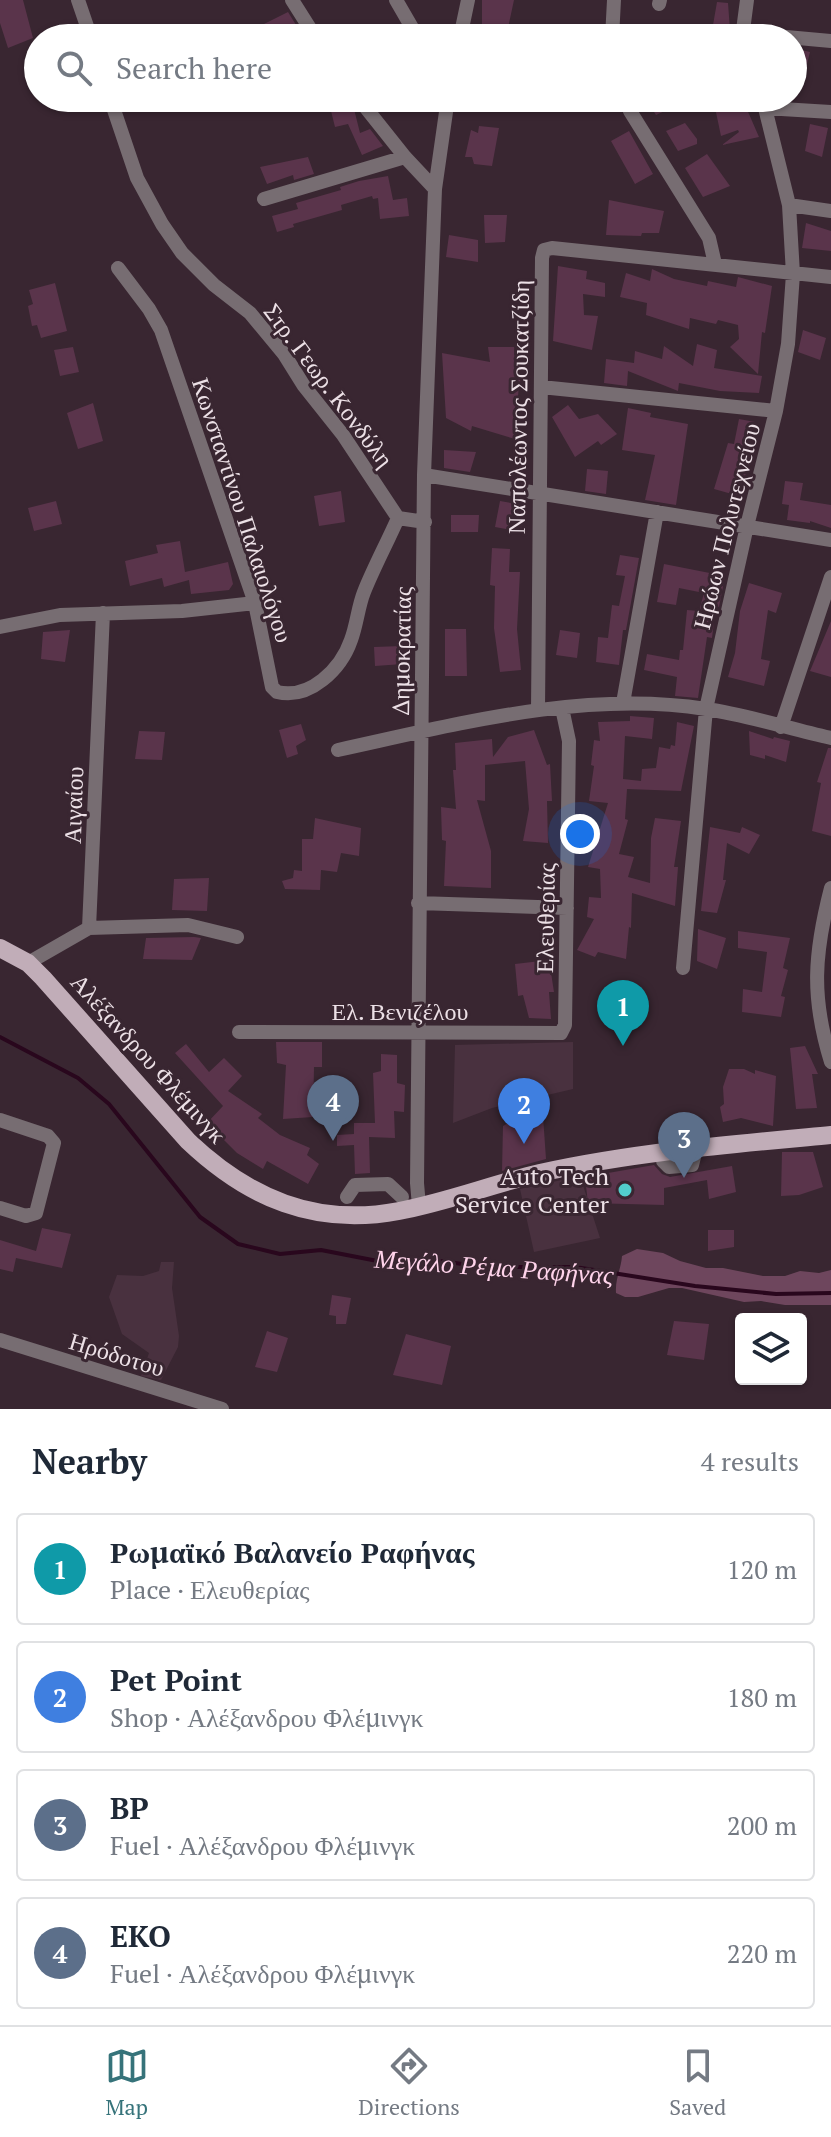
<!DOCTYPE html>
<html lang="en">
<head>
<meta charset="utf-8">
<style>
  body { margin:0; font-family:"PT Serif",serif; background:#f6f6f7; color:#1f2937 }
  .controls { position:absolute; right:24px; bottom:24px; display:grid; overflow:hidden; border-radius:8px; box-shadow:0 2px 6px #0004 }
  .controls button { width:72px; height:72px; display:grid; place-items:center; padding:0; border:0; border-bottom:2px solid #e0e1e3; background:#fff; color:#1f2937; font:40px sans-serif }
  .you { position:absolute; left:580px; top:834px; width:28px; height:28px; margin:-20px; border:6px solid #fff; border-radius:50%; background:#1a73e8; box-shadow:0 0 0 12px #1a73e833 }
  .badge { display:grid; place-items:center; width:52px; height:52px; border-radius:50%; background:#36737a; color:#fff; font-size:26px; font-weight:700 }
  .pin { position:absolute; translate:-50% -66px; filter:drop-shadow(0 2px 4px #0008) }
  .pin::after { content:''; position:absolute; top:42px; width:28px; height:24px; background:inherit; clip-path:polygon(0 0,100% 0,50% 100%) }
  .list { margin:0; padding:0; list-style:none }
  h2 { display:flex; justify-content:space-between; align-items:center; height:104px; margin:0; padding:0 32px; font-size:34px }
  h2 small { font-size:26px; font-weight:400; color:#747a83 }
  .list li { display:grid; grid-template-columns:52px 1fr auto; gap:24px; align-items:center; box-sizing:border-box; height:112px; margin:0 16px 16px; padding:0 16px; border:2px solid #e0e1e3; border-radius:8px }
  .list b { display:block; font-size:30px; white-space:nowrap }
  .list p { margin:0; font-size:26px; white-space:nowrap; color:#747a83 }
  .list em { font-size:26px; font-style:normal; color:#747a83 }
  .icon { flex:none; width:44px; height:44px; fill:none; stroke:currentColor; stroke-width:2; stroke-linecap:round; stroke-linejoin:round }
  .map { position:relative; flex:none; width:831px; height:1409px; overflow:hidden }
  .search { position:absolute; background:#fff; box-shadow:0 2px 6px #0004; left:24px; right:24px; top:24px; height:88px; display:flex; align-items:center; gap:20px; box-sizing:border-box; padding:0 28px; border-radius:44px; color:#747a83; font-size:30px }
  .sheet { height:616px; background:#fff }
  nav { display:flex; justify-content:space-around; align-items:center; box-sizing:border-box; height:112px; border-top:2px solid #e0e1e3; background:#fff; font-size:22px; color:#747a83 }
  nav a { display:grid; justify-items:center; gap:4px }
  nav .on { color:#36737a }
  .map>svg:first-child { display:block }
  .built { fill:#49313f }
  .forest { fill:#6e465d }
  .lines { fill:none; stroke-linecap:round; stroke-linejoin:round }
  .stream { stroke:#29071d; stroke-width:4 }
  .building { fill:#5a344b }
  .minor { stroke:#776d72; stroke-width:14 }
  .major { stroke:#c1adb8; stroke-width:18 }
  .poi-dot { fill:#52cdcc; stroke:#392631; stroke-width:3 }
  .labels { text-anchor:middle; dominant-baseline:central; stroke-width:6; stroke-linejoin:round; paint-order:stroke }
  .street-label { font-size:24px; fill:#ece0e6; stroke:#392631 }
  .poi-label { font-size:24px; fill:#ece0e6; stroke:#392631; text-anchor:end }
  .water-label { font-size:26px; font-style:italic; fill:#fed3ea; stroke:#392631 }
</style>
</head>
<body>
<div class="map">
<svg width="831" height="1409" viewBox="0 0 831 1409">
  <rect width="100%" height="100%" fill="#392631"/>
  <path class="built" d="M573 1042V1089L492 1108 453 1123 455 1045Z
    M580 1176 600 1238 534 1252 520 1189Z
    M161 1262H174L172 1288 179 1336 178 1347 161 1380 141 1376 149 1353 122 1334 109 1297 117 1275 143 1276 159 1271Z"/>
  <path class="forest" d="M637 1249 663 1253 680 1261 706 1268H723L763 1276H785L800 1271 819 1273 831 1270V1305H785L761 1301 744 1302 682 1288H669L638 1297H625L616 1293C615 1279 621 1269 622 1256Z"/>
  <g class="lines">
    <path class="stream" d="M0 1037 78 1078 109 1104 200 1217 238 1244 280 1254 321 1250 398 1265 440 1261 485 1267H575L695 1286 776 1294 831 1293"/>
  </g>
  <path class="building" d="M0 0H23L33 38 8 48 0 23Z
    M482 0H514L508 28 536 31V38H482Z
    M717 2 728 3 730 30 713 25Z
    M288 12 301 33 292 38H264L258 27Z
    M793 48 810 52 803 80 793 78Z
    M348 98 354 109 360 133 370 129 383 146 362 155 348 124 335 127 329 103Z
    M645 98H693L656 115Z
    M713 98H742L759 137 722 145 739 132 738 130 721 136Z
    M685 123 697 139V144L678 151 666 131Z
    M810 124 828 128 822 157 805 151Z
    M479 126 499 128 492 166 474 164 472 157H465L471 130 478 133Z
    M629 131 653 174 635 184 611 141Z
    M707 154 730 186 703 197 685 168Z
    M308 157 314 174 294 180 293 175 267 184 260 167Z
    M388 176 393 200 407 198 409 216 380 219 378 198 373 199 372 196 341 205 342 210 293 224 294 227 277 232 272 216 298 209 296 203 341 190 340 187 359 181Z
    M609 200 664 211 659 233H642L641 236 606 235Z
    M484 215H507L505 242 485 243Z
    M806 223 831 231V251L802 248Z
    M449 235 478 240V262L446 257Z
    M558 266 587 271 586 279 605 283V297L583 294 584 315 598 316 592 350 553 341Z
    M652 269 674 279 707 286 708 281 736 287 738 277 772 286 765 333 762 332 758 374 730 347 739 339 738 325 718 320 716 324 690 318 689 329 646 315 647 303 620 297 626 273 650 281Z
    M55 283 67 331 41 338 37 325 32 326 28 306 33 304 29 290Z
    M803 330 826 338 820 360 798 352Z
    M697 344 717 350 714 368 762 376 759 393 720 391 679 383 678 391 628 371 627 386 604 383 606 359 634 363 635 351 662 359 664 346 693 366Z
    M73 347 79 372 60 376 54 350Z
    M488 347H514L522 383H519L515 439 472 426 471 431 446 418 442 353 490 362Z
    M93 403 103 441 78 449 67 413Z
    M568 405 579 419 598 414 617 434 601 445 598 441 575 457 552 417Z
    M628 408 651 413 650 417 688 424 676 505 645 500 655 455 622 450Z
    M739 419 755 422 750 449 753 450 739 496 714 489 728 443 734 444Z
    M444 450 476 452 470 472 444 468Z
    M587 469 608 471 606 494 585 491Z
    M785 481 803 483 800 500 831 505V528L810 521V523L787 520 789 505 782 504Z
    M341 491 345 522 319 526 314 496Z
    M56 501 62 524 34 531 28 508Z
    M500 501 527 506 522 532 495 527Z
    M451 515H479L478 532H451Z
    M180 541 185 572 228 562 233 584 229 590 191 594 189 580 164 587 162 578 130 586 125 561 158 553 156 545Z
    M492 548 510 549 509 572H520L517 629 521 670 500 672 494 628 495 586 490 585Z
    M620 555 639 558 626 630H623L619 665 596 662 598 637 608 638 612 605 619 606 625 576 616 575Z
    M664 564 725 576 719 607 716 606 712 638 707 637 698 698 675 696 677 677 644 670 647 654 679 660 680 650H683L687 610 699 611 704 593 679 588 676 605 657 602Z
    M749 583 782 593 776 613 768 610 761 659 770 661 764 686 728 677 735 653 740 611Z
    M831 621V677L810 671Z
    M445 629H466L467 676H445Z
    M70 630 65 662 41 659 43 632Z
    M560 630 580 633 577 658 556 655Z
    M402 646 403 664 375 666 374 647Z
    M630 716 654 718 652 739 625 736 623 779 641 781 642 769 656 768 659 747 670 749 671 745 675 746 677 722 694 726 681 791 627 789 625 819 628 820 619 854 634 857 628 877 650 883 651 838 655 818 681 821 674 867H678L675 906 632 893 631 928 629 927 626 959 598 952 595 957 577 950 594 919 587 917 589 897 601 898 600 869 588 867 608 803 589 801 594 766 591 765 594 740 600 741 598 722 630 721Z
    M301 724 306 740 296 746 298 754 287 758 279 730Z
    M534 730 547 765 550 764 552 801H547L548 843 523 841 529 809 525 761 485 765V801L477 800 491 851V888L444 886 446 841 442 840 441 807 456 809 453 770H456L455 743 492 739 493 757 508 737Z
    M139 731 165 732 162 760 135 759Z
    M749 731 773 739 774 737 790 741 786 762 765 755V759L750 755Z
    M828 748H831V836L812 831 821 783 817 782Z
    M315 818 361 828 359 856 341 853 337 872 321 870 320 890 285 889 282 881 293 878 294 870 302 871V839H313Z
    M710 827 740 833 742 827 760 835 749 854 727 843 723 880H726L717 913 701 911Z
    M209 878 207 911 172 910 174 879Z
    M698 929 726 938 717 969 697 961Z
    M738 931 790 938 783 968 788 970 781 996 785 997 781 1017 742 1012 743 989 762 992 767 952 738 948Z
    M194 937 201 938 192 960 143 959 146 938Z
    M549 960 554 992H549L551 1019 529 1018 523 995 518 996 515 964Z
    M276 1042H322V1067H314L313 1117 283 1119 286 1065 277 1063Z
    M186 1044 209 1072 224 1058 242 1076 228 1091 262 1114 258 1118 280 1135 310 1148 307 1155 319 1164 308 1184 267 1161 263 1169 237 1153 207 1123 223 1106 175 1053Z
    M805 1046 818 1074H812L817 1108 796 1109 790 1048Z
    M381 1054 397 1055V1083L405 1085 404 1112 394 1111 395 1138 369 1137 370 1173 355 1174 354 1145 337 1146V1135L354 1134V1123H375L373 1073 381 1071Z
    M729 1069H744L755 1074V1070L776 1076 773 1126 741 1118 723 1122 720 1107 724 1104 723 1087Z
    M520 1116H543L546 1159 502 1171 503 1126Z
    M782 1152H813L823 1187 799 1195 781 1196Z
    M654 1165 662 1174 670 1177 732 1166 736 1192 709 1199 707 1180 664 1188V1205L588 1203 585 1177Z
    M42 1228 71 1234 62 1268 16 1258 13 1272 0 1269V1240L36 1251Z
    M708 1230H734V1247L708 1251Z
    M332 1295 351 1298 346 1324H336V1316L329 1315Z
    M674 1321 709 1324 704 1360 667 1355Z
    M267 1331 288 1338 277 1372 255 1367Z
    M406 1334 451 1346 442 1385 393 1375Z"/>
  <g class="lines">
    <path class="minor" d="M78 0 91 38
      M292 0 316 38
      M396 0 418 38
      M659 4 660 0
      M743 33 831 41
      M460 38 468 0
      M612 38 614 0
      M742 38 747 0
      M110 98 137 178 162 224 182 253 214 285 250 313 284 354 304 386 343 435 398 518 425 522
      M358 98 405 157 435 189
      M625 98 630 111 709 238 715 264
      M765 108 831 112
      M264 199 405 157
      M789 205 831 211
      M118 268 149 309 161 330 255 603 272 687 277 692C310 700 341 669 351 640 357 624 358 607 364 592 374 567 387 543 398 518
      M541 387 776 411
      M424 475 831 540
      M0 627 60 615 182 611 255 603
      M623 703 657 512
      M538 710 542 258 544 250 552 248 831 277
      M781 727 831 577
      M338 750C458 724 584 690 706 709 748 715 790 729 831 738
      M831 888C814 954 811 997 831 1062
      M418 903 567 908
      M89 928 188 925 237 937
      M28 963 89 928 103 613
      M683 968 706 709 747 526 776 411 788 344 793 274 789 205 765 108 758 98
      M239 1032 561 1033 565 1025 569 741 562 708
      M0 1120 48 1136 54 1143 36 1213 26 1216 0 1208
      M663 1161 669 1167 692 1165 694 1157
      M347 1197 355 1185 388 1184 402 1197
      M419 1206 417 1183 424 475 435 189 448 98
      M0 1340 222 1409"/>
    <path class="major" d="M0 948 28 963 43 978 188 1141C248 1198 315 1227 399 1211 447 1202 493 1184 540 1173 635 1152 734 1144 831 1135"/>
  </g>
  <circle class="poi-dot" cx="625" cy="1190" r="8"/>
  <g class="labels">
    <g class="street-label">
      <text transform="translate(329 385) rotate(53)">Στρ. Γεωρ. Κονδύλη</text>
      <text transform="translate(518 407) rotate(-89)">Ναπολέωντος Σουκατζίδη</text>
      <text transform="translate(243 510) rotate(72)">Κωνσταντίνου Παλαιολόγου</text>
      <text transform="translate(726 526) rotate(-76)">Ηρώων Πολυτεχνείου</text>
      <text transform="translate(401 651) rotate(-89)">Δημοκρατίας</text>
      <text transform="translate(73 805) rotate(-88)">Αιγαίου</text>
      <text transform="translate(545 918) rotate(-89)">Ελευθερίας</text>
      <text x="400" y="1011">Ελ. Βενιζέλου</text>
      <text transform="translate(149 1058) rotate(48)">Αλέξανδρου Φλέμινγκ</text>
      <text transform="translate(117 1354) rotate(17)">Ηρόδοτου</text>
    </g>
    <g class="poi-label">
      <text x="609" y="1176">Auto Tech<tspan x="609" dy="28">Service Center</tspan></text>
    </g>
    <g class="water-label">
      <text transform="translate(494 1266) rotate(4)">Μεγάλο Ρέμα Ραφήνας</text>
    </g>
  </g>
</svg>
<div class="controls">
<button><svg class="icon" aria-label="layers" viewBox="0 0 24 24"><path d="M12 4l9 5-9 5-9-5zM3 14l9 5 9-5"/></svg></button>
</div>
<div class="you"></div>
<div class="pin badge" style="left:623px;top:1046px;background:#0f9aa8">1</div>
<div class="pin badge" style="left:524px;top:1144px;background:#3f7fe0">2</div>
<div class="pin badge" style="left:684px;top:1178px;background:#5c6f8a">3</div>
<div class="pin badge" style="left:333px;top:1141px;background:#5c6f8a">4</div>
<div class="search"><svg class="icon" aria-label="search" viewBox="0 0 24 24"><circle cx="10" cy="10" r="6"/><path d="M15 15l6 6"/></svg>Search here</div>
</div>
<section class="sheet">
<h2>Nearby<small>4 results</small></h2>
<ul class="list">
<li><span class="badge" style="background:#0f9aa8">1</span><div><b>Ρωμαϊκό Βαλανείο Ραφήνας</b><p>Place · Ελευθερίας</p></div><em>120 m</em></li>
<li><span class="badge" style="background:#3f7fe0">2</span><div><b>Pet Point</b><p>Shop · Αλέξανδρου Φλέμινγκ</p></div><em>180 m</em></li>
<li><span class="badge" style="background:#5c6f8a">3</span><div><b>BP</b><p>Fuel · Αλέξανδρου Φλέμινγκ</p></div><em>200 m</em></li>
<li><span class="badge" style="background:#5c6f8a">4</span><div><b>EKO</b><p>Fuel · Αλέξανδρου Φλέμινγκ</p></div><em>220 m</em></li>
</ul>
</section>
<nav>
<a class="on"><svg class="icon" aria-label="map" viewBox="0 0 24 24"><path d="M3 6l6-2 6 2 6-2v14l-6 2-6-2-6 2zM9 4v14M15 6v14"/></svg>Map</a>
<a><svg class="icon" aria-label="directions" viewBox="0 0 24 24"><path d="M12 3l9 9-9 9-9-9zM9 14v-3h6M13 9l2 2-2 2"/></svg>Directions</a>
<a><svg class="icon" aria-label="saved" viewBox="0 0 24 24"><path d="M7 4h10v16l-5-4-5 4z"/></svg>Saved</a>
</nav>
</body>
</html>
